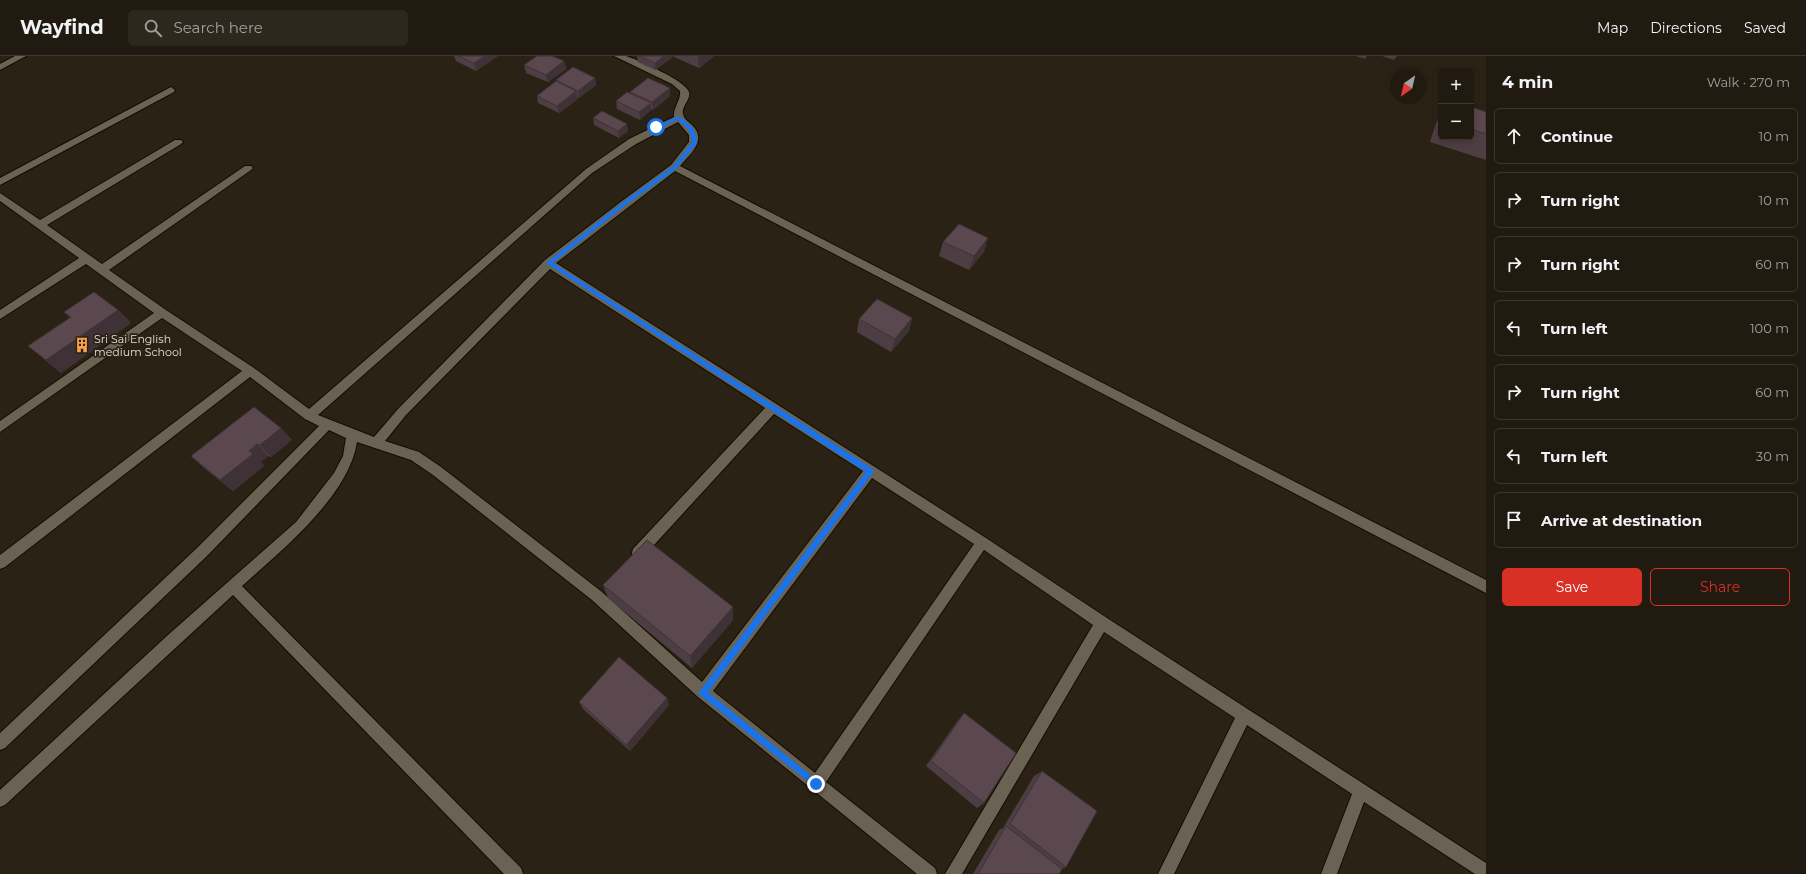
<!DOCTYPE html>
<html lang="en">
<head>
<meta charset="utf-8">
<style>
  body { margin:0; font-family:Montserrat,sans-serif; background:#2d271e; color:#f1f3f6 }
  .controls { position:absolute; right:12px; top:12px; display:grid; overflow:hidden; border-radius:6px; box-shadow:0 2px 6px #0003 }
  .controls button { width:36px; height:36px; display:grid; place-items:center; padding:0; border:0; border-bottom:1px solid #3d3830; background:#201a10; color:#f1f3f6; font:20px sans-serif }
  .compass { position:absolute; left:1390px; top:12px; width:36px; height:36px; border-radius:50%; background:#201a10; box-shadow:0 2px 6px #0003; rotate:214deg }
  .stop { position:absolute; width:12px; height:12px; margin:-9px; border:3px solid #1a73e8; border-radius:50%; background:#fff }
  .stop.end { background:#1a73e8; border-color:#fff; box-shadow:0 1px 4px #0008 }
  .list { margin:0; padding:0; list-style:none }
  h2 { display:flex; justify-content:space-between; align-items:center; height:52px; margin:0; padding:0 16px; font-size:17px }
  h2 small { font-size:13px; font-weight:400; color:#a2a19f }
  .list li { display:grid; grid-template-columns:26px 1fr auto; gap:12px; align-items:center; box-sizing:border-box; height:56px; margin:0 8px 8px; padding:0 8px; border:1px solid #3d3830; border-radius:6px }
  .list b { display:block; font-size:15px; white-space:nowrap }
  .list em { font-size:13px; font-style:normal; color:#a2a19f }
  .actions { display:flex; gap:8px; padding:12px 16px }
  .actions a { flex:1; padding:9px 0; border:1px solid #d93025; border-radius:6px; text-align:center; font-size:14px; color:#d93025 }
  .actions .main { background:#d93025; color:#fff }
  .icon { flex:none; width:22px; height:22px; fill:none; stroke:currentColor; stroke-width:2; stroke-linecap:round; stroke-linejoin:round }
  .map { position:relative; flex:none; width:1486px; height:818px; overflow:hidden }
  header { display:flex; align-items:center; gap:24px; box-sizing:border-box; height:56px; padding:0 20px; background:#201a10; border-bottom:1px solid #3d3830 }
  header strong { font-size:19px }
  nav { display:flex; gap:22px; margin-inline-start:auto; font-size:14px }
  .search { width:280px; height:36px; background:#2d271e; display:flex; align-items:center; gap:10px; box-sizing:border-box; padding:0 14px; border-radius:6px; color:#a2a19f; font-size:15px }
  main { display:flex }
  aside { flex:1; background:#201a10 }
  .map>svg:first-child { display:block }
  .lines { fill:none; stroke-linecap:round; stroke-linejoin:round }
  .minor-casing { stroke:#130c02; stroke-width:2 }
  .minor { fill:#6a6252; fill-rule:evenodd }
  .wall { fill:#4d3e43 }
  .shaded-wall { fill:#3f3237 }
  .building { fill:#5a484e; stroke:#3f3237 }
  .route { fill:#1a73e8 }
  .labels { text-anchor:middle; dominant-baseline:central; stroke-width:3.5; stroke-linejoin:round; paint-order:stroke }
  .poi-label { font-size:11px; fill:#e4e0d7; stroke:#2a2315; text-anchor:start }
</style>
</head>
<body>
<header>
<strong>Wayfind</strong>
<div class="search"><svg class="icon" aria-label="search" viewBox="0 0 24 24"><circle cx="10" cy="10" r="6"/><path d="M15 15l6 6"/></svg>Search here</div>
<nav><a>Map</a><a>Directions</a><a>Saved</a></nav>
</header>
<main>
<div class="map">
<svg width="1486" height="818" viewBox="0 0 1486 818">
  <rect width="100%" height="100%" fill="#2a2315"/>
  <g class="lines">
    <defs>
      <path id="minor" d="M15 0H26L0 14V8Z
        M614 0C618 0 622 0 626 0 638 4 686 25 689 36 691 44 681 50 683 58 684 63 689 66 693 70 707 85 690 98 680 110L1486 524V537L675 115 556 207 986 482 1107 562 1486 807V818H1475L1364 746 1337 818H1321L1352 738 1247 669 1174 818H1158L1235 662 1104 576 962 818H945L1093 569 984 494 826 726 935 812 937 818H917L698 641 592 544 433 419 411 404 357 386C349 440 281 495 242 530L521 812 523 818H504L233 539 5 749 0 751V734L168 579 296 466 334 417 343 400 346 382 329 374 207 500 5 692 0 694V677L197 492 319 370 305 363 250 321 5 511 0 513V499L242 315 162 262 0 376V365L154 257 86 208 0 263V254L79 202 0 145V137L40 164 175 84H181L183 86 181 88 47 169 102 208 245 110H251L253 112 251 114 109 214 166 254 254 312 309 353 586 113 629 83 674 61C673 51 681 45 680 35L672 28ZM678 66 689 79V86L671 109 622 145 545 204 398 353 374 381 318 359 592 117 636 88ZM550 213 765 352 633 493 632 497 633 501 638 503 643 501 774 358 863 415 702 626 602 536 441 411 419 396 385 385 406 359ZM872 422 974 488 815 717 713 635Z
        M171 31 175 34 174 36 0 129V122Z"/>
    </defs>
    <use href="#minor" class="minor-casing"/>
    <use href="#minor" class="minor"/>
  </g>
  <path class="wall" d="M454 0H498L476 15 456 5Z
    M637 0H673V1L655 14 638 6Z
    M674 0H714L699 12 674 1Z
    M1356 0H1367L1365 3Z
    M1382 0H1397L1394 4Z
    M564 5 566 13 548 26 526 17 524 9Z
    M595 22 596 29 579 42 578 41V43L559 57 538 47 537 40 556 25V24Z
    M630 36 670 40 653 54 651 53V54L640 64 617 53 616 45 631 38Z
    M1471 51 1486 56V104L1430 86 1436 67 1441 60V81H1471Z
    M593 62 628 75 619 82 594 69Z
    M943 186 984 196 969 214 939 200Z
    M118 254 131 267 61 317 28 290 70 262 64 256Z
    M912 262 909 275 891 296 857 276 859 263Z
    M281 372 292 384 271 401 268 400 261 406 264 410 233 435 204 412 191 400Z
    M603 529 733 564 692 612 608 542Z
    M667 642 669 649 630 695 583 653 579 646Z
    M964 657 984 747 977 752 926 710 958 664Z
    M1042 715 1066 811 1062 813 1059 818H973L999 774 1003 772 1034 720Z"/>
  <path class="shaded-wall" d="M485 0H498L476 15 474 7Z
    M664 0H673V1L655 14V7Z
    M698 0H714L699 12Z
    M564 5 566 13 548 26 546 19Z
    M595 22 596 29 579 42 578 35Z
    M670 32V40L653 54 652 46Z
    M576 35 578 43 559 57 557 50Z
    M651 47V54L640 64 639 56Z
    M627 68 628 75 619 82 618 75Z
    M988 182 984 196 969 214 974 200Z
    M118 254 131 267 61 317 46 304Z
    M912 262 909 275 891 296 895 283Z
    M281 372 292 384 271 401 260 389Z
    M257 388 268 400 261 406 264 410 233 435 220 424 249 395Z
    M733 551V564L692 612 690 600Z
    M667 642 669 649 630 695 626 689Z"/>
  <path class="building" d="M458 0H485L474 7Z
    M537 0H552L564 5 546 19 524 9Z
    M639 0H664L655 7Z
    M573 11 595 22 578 35 556 24Z
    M648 22 670 32 652 46 630 36Z
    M556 25 576 35 557 50 537 40Z
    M627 36 651 47 639 56 616 45Z
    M1471 51 1486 56V78L1471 73Z
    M602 55 627 68 618 75 593 62Z
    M959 168 988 182 974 200 943 186Z
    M94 236 118 254 46 304 28 290 71 261 64 256Z
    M877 243 912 262 895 283 859 263Z
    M254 351 281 372 260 389 257 388 249 395 253 398 220 424 191 400Z
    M647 484 733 551 690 600 603 529Z
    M619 601 667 642 626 689 579 646Z
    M964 657 1016 697 984 747 931 705Z
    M1042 715 1097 755 1066 811 1010 768Z
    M1006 770 1062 813 1059 818H978Z"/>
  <path class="route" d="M677 61H681L693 72 696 79 697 87 676 113 627 148 553 207 873 413V417L708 636 819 726 820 728 816 732 700 639 699 636 866 416 546 207 623 146 673 110 692 86C691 75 686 71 678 64L658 72 654 71Z"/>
  <defs>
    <symbol id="building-bare" viewBox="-9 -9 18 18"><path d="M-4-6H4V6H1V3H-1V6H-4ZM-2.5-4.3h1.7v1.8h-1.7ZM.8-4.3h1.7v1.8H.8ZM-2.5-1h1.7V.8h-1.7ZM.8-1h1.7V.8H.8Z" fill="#f7a149" stroke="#2a2315" stroke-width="2.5" paint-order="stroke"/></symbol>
  </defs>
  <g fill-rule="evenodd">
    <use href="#building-bare" x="71" y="278" width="22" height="22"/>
  </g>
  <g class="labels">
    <g class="poi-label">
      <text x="94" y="283">Sri Sai English<tspan x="94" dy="13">medium School</tspan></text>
    </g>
  </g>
</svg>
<div class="controls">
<button>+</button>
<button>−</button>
</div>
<svg class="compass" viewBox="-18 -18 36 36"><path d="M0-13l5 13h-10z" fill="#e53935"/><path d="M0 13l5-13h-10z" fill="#a2a19f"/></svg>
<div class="stop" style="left:656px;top:71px"></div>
<div class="stop end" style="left:816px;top:728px"></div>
</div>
<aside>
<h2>4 min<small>Walk · 270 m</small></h2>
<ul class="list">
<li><svg class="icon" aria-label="ahead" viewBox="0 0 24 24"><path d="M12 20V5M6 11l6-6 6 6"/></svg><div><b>Continue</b></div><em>10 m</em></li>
<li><svg class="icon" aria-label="right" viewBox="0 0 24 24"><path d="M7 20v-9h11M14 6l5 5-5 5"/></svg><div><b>Turn right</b></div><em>10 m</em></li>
<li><svg class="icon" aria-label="right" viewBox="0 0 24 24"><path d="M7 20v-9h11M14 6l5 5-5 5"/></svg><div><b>Turn right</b></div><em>60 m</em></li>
<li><svg class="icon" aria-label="left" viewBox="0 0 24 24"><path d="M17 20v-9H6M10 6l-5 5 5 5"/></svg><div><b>Turn left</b></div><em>100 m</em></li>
<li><svg class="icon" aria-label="right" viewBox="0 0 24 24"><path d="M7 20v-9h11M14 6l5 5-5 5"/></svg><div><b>Turn right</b></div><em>60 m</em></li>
<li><svg class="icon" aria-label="left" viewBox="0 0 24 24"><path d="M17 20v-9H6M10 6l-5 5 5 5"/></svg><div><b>Turn left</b></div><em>30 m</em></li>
<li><svg class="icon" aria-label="arrive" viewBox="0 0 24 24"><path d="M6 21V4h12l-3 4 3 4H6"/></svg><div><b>Arrive at destination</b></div></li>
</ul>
<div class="actions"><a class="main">Save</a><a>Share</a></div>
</aside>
</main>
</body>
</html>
